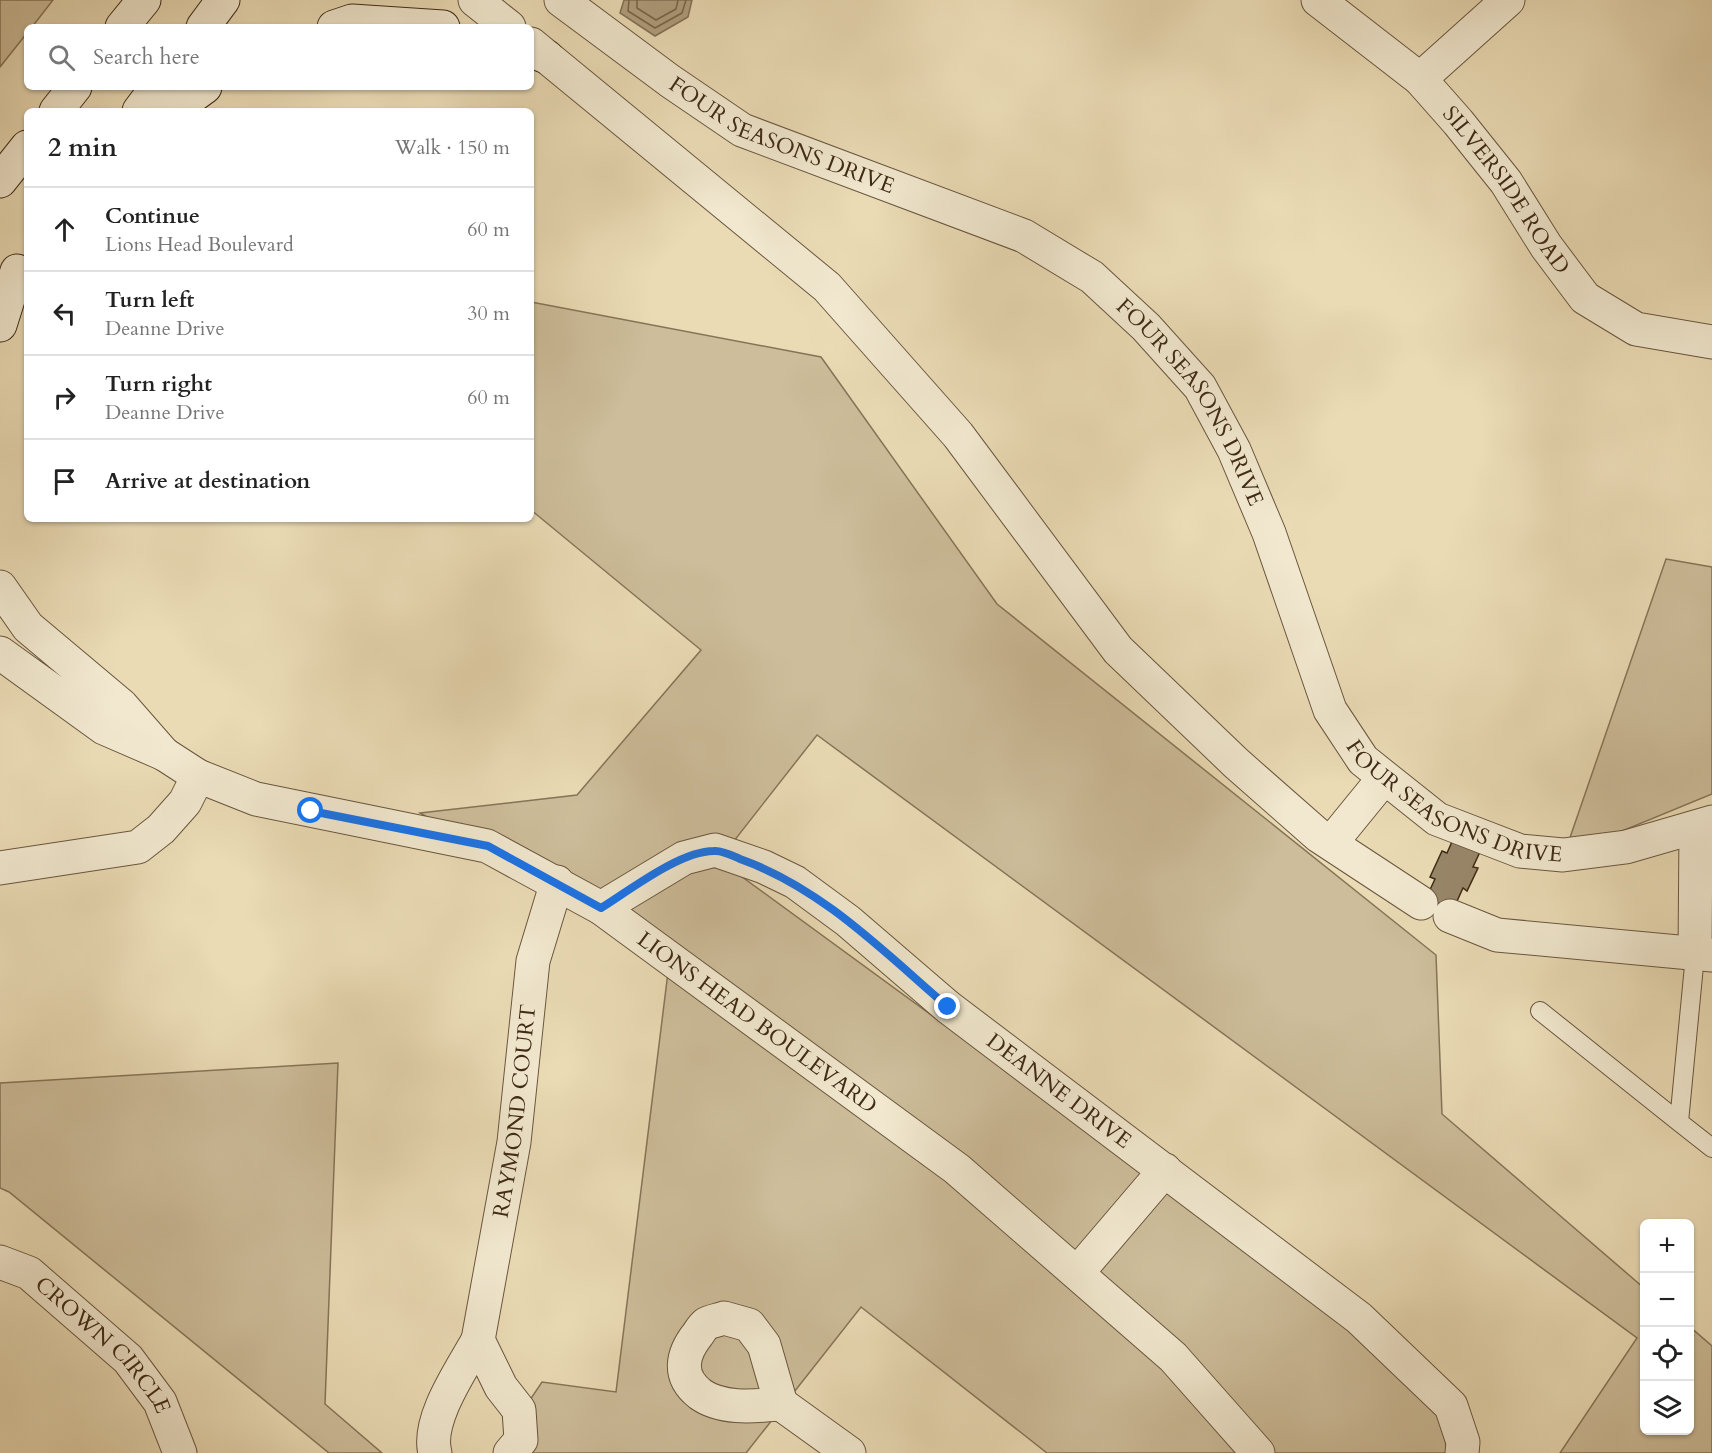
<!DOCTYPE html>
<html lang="en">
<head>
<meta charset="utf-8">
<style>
  body { margin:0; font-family:Cardo,serif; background:#f6f6f6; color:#222 }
  .controls { position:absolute; right:18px; bottom:18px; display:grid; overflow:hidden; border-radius:9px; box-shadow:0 2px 4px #0004 }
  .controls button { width:54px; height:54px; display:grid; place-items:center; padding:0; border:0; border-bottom:2px solid #e0e0e0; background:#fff; color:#222; font:30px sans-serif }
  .stop { position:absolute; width:18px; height:18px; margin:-14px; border:4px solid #1a73e8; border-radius:50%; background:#fff }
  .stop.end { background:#1a73e8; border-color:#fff; box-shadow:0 2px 6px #0008 }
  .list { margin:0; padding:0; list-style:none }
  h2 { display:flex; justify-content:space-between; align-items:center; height:78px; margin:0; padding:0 24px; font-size:26px }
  h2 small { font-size:20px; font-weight:400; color:#767676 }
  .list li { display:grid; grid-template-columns:39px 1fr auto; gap:18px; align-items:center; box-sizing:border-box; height:84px; padding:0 24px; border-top:2px solid #e0e0e0 }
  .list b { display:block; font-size:22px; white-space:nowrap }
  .list p { margin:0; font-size:20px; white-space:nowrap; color:#767676 }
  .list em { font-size:20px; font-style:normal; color:#767676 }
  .icon { flex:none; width:33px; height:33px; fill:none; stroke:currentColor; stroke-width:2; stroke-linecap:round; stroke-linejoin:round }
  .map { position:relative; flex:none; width:1712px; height:1453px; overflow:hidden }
  .search { position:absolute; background:#fff; box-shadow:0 2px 4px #0004; left:24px; top:24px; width:510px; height:66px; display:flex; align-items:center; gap:15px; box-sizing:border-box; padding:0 21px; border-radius:9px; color:#767676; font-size:22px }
  .panel { position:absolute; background:#fff; box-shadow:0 2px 4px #0004; left:24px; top:108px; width:510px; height:414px; border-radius:9px }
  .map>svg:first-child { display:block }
  .green { fill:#cdbd9a; stroke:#867458; stroke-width:1.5 }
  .water { fill:#b09f7f; stroke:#837055; stroke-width:1.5 }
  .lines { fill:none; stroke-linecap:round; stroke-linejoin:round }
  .shore { stroke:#78644a; stroke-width:1.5 }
  .building { fill:#988669; stroke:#3f2a16; stroke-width:1.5 }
  .lane-casing { stroke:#6a563e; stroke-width:20 }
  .street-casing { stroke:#6a563e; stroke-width:35 }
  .secondary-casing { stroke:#3f2a16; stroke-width:35 }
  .lane { stroke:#f1e8cf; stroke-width:18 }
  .street { stroke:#f1e8cf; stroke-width:33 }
  .secondary { stroke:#f1e8cf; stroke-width:33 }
  .route { stroke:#1a73e8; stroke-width:8 }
  .labels { text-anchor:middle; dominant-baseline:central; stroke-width:6; stroke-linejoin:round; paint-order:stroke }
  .street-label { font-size:22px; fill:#3f2a16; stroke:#f1e8cf }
</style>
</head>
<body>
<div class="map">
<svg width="1712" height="1453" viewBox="0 0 1712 1453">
  <rect width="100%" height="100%" fill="#eadbb5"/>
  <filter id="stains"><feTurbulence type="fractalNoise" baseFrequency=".00333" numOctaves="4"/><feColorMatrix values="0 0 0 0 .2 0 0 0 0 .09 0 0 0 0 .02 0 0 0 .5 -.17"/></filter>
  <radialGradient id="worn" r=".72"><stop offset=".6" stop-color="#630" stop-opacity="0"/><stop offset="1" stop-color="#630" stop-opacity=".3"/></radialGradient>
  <path class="green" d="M0 0H53L32 27H27V33L0 67Z
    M531 302 821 357 997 604 1436 955 1442 1114 1644 1288V1430H1690V1327L1712 1346V1453H1560L1637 1338 817 735 719 860 1431 1380 1448 1453H1047L861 1307 746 1453H494L542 1382 616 1392 670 956 420 813 577 795 701 650 531 510Z
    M1666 559 1712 567V794L1564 855Z
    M338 1063 325 1404 382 1453H329L9 1192 0 1188V1083Z"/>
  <path class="water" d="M624 0H692L688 17 655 36 620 13Z"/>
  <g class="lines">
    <path class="shore" d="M629 0 628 11 655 28 682 13 686 0
      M637 0V8L656 20 676 9 678 0"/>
  </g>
  <path class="building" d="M1458 828 1485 841 1473 867 1478 868 1467 891 1463 888 1448 921 1421 909 1435 879 1430 877 1442 851 1447 853Z"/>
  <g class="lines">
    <defs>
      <path id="lane" d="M1695 955 1679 1122 1712 1148
        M1540 1011 1679 1122"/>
      <g id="street">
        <path d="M475 0 509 27"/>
        <path id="s1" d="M561 0 670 81 742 130 1024 236 1092 277 1146 327 1200 387 1234 450 1269 533 1330 710 1363 760 1437 819 1520 851 1563 855 1626 847 1712 822"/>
        <path id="s2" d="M1318 0 1420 79 1458 122 1506 182 1546 246 1585 298 1636 329 1712 342"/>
        <path d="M531 44 827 287 958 435 1118 650 1236 763 1319 836 1421 903"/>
        <path d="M1420 79 1508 0"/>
        <path d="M0 587 28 627 122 706 164 754 104 728 0 653"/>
        <path id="s3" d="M164 754 198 776 256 799 487 846 601 908 957 1169 1173 1357 1258 1453"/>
        <path d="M1331 843 1384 778"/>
        <path d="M0 868 138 847 161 829 185 802 198 776"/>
        <path id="s4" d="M601 908 684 858 715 850 764 867 795 882 848 921 948 1007 1359 1318 1451 1406 1463 1442 1462 1453"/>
        <path d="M1450 916 1497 935 1712 955"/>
        <path d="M1695 955 1696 828"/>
        <path id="s5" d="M0 1262 29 1273 128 1359 160 1402 180 1453"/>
        <path d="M1078 1272 1165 1170"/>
        <path d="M724 1318 749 1325 764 1345 781 1404C756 1406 722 1410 700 1394 677 1376 682 1354 698 1334 700 1331 703 1326 706 1324 711 1321 719 1320 724 1318Z"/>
        <path id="s6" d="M478 1340 514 1142 533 961 557 882"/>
        <path d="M781 1404 849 1453"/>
        <path d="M435 1453C426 1420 462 1369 478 1340L501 1387 519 1410 521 1440 510 1453"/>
      </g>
      <path id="secondary" d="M122 27 144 0
        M203 27 223 0
        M334 27 352 21 443 27
        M531 51 547 57
        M56 111 75 87
        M139 111 157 87
        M172 111 205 87
        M0 181 27 147
        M0 325 17 271"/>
    </defs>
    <use href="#lane" class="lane-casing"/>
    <use href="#street" class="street-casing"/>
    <use href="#secondary" class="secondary-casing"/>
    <use href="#lane" class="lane"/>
    <use href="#street" class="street"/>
    <use href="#secondary" class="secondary"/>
  </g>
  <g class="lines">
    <path class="route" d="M311 811 488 846 601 908C630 890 680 851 714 851 722 850 733 856 740 859 822 888 884 952 948 1007"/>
  </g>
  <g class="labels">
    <g class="street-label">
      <text stroke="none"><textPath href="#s1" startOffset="261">FOUR SEASONS DRIVE</textPath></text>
      <text stroke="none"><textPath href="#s2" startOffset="270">SILVERSIDE ROAD</textPath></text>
      <text stroke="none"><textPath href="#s1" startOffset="765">FOUR SEASONS DRIVE</textPath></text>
      <text stroke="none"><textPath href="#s1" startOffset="1269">FOUR SEASONS DRIVE</textPath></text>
      <text stroke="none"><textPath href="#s3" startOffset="662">LIONS HEAD BOULEVARD</textPath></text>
      <text stroke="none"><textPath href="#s4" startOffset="552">DEANNE DRIVE</textPath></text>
      <text stroke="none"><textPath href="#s6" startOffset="232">RAYMOND COURT</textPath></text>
      <text stroke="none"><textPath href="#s5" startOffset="135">CROWN CIRCLE</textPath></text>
    </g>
  </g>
  <rect width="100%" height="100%" filter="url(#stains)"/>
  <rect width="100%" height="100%" fill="url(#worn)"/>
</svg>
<div class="controls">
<button>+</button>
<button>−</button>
<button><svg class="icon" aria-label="locate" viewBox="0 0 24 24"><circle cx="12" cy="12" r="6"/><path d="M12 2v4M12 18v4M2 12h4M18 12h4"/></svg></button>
<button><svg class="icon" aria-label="layers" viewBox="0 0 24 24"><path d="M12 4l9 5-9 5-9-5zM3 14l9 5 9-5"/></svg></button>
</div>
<div class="stop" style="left:311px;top:811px"></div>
<div class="stop end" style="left:948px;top:1007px"></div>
<div class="search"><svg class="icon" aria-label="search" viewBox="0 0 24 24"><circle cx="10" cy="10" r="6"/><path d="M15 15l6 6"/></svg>Search here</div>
<section class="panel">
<h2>2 min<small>Walk · 150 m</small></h2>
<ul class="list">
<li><svg class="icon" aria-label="ahead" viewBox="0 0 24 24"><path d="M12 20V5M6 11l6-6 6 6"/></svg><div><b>Continue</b><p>Lions Head Boulevard</p></div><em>60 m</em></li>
<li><svg class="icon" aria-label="left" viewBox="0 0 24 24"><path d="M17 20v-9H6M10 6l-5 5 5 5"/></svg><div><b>Turn left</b><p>Deanne Drive</p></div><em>30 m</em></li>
<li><svg class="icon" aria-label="right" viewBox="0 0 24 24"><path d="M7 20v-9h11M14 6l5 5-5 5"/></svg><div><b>Turn right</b><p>Deanne Drive</p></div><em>60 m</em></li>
<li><svg class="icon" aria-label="arrive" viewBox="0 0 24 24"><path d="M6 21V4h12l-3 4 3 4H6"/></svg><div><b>Arrive at destination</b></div></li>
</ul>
</section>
</div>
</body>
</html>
